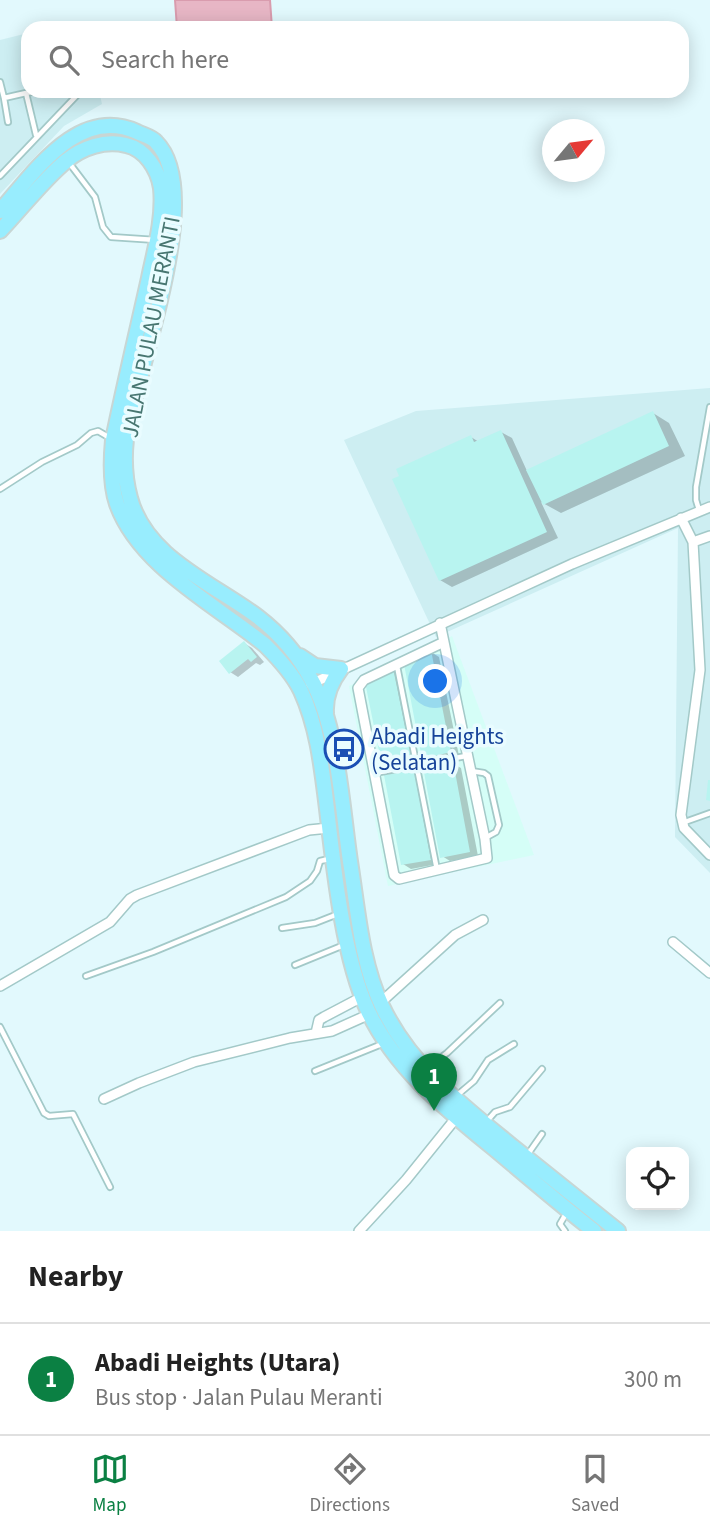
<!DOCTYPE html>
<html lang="en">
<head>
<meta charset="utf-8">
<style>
  body { margin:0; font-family:"Source Sans 3",sans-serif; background:#f6f6f6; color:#222 }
  .controls { position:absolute; right:21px; bottom:21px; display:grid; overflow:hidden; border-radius:14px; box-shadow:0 4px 18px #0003 }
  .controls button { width:63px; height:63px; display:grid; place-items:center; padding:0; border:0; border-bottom:2px solid #e0e0e0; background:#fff; color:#222; font:35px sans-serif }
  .compass { position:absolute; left:542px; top:119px; width:63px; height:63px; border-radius:50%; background:#fff; box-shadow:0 4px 18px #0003; rotate:61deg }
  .you { position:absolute; left:436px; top:682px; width:24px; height:24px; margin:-18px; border:5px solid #fff; border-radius:50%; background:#1a73e8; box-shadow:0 0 0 10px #1a73e833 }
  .badge { display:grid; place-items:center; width:46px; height:46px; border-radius:50%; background:#0b8043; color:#fff; font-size:23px; font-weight:700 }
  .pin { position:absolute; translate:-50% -58px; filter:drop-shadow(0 2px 4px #0008) }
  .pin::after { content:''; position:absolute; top:37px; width:24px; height:21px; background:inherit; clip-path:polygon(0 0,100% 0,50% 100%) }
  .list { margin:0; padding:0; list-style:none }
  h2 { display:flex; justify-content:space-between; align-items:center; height:91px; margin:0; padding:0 28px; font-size:30px }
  h2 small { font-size:23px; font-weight:400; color:#767676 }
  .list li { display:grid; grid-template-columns:46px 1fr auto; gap:21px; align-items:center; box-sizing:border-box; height:112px; padding:0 28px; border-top:2px solid #e0e0e0 }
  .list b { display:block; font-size:26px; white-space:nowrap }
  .list p { margin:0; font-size:23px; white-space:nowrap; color:#767676 }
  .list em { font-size:23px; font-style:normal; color:#767676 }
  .icon { flex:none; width:38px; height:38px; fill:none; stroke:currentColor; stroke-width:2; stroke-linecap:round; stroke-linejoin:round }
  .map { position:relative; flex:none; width:710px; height:1231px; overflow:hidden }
  .search { position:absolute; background:#fff; box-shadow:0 4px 18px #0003; left:21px; right:21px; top:21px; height:77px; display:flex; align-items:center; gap:18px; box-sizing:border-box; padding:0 24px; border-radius:21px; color:#767676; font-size:26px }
  .sheet { height:203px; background:#fff }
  nav { display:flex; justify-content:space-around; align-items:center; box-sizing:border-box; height:98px; border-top:2px solid #e0e0e0; background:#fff; font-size:19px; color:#767676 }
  nav a { display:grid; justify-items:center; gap:4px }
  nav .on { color:#0b8043 }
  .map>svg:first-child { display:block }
  .residential { fill:#cdeef2 }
  .commercial { fill:#d5fef7 }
  .water { fill:#e7b6c5; stroke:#d99cae; stroke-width:2 }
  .shadow { fill:#0003 }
  .building { fill:#b8f4f0 }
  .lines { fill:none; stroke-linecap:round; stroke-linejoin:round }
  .lane-casing { stroke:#a3c9c8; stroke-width:8 }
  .street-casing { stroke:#a3c9c8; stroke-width:12 }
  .primary-casing { stroke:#c8d6d4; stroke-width:18 }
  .lane { stroke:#fff; stroke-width:4.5 }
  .street { stroke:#fff; stroke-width:9 }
  .primary { stroke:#98edfe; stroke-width:14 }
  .labels { text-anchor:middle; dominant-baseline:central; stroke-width:7; stroke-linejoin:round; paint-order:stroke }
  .street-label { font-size:23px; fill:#477671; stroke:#e9fcff }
  .transit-label { font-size:23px; fill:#164399; stroke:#e9fcff; text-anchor:start }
</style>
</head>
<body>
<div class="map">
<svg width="710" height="1231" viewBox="0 0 710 1231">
  <rect width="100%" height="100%" fill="#e2f9fd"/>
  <path class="residential" d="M28 33V91H99L102 104 64 126 0 194V40Z
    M710 388V873L675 837 678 528 436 637 344 440 416 411Z"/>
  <path class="commercial" d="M452 636 534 855 388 886 349 686Z"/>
  <path class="water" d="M175 0H270L272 28H177Z"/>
  <path class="shadow" d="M653 413 669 423 685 456 561 513 541 502 558 538 452 587 440 580 471 437 479 442 501 432 512 438 527 471Z
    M244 643 252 648 264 662 260 665 256 663 238 677 230 672Z
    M431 652 439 657 459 756 431 762 423 757Z
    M393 670 401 675 419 764 392 770 383 765Z
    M452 763 461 768 478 856 450 861 442 856Z
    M413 771 422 776 438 864 411 869 403 864Z"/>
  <path class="building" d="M653 411 669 446 543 505 526 470Z
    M501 430 547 532 439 581 392 479 399 476 396 469 471 435 474 442Z
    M244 641 257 657 251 662 248 659 229 674 219 661Z
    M431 650 451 752 422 759 404 664Z
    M393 668 412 760 382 766 365 682Z
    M453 761 470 852 440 858 423 767Z
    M414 770 431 860 401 865 384 775Z
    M708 780H710V801L706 800Z"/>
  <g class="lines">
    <defs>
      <path id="lane" d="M0 82 4 98 26 93
        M4 98 8 122
        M36 135 26 93 38 91
        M70 164 95 197 103 227 111 237 156 240
        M0 176 81 91
        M0 489 42 462 77 445 91 433 98 431 110 438
        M699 510 696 500V487L710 407
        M397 666 437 870
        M471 771 484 773 488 776 499 825 496 832 485 838
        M375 773 466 756
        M682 823 710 813
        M282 928 315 923 338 914
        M295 965 344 945
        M86 976 153 952 286 897 310 881 317 871 320 861 329 859
        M0 1027 44 1113 49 1116 73 1114 110 1187
        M428 1067 447 1053 500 1003
        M315 1071 382 1044
        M455 1097 474 1081 488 1060 514 1044
        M487 1121 495 1112 510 1107 542 1069
        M528 1154 542 1134
        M565 1231 560 1224 567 1212"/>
      <path id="street" d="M681 518 693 542 700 670 681 815 684 828 710 855
        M693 542 710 536
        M440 623 485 839 487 858 399 879 394 875 358 688 364 680 444 642
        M311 684 572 564 710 507
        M673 942 710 973
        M0 986 110 922 130 899 137 895 309 830 329 828
        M380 1003 455 935 483 920
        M316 1033 319 1020 324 1017 362 997
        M104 1099 139 1083 194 1062 290 1038 332 1031 370 1014
        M359 1231 406 1180 456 1118"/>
      <path id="primary" d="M0 211C34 173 78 105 137 132 143 135 152 137 156 142 207 193 135 372 126 439 124 457 125 480 130 498 146 558 213 583 258 617 280 634 298 655 311 679 339 728 342 812 351 868 358 914 362 964 382 1006 410 1066 463 1106 513 1147 548 1175 583 1203 618 1231
        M0 231C22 208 42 181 66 161 83 147 105 140 126 145 145 149 158 169 161 188 164 218 155 249 149 278 137 332 124 386 113 440 111 461 110 484 117 504 139 566 216 605 265 645 278 658 293 674 301 691 318 728 322 769 327 809 334 869 343 957 368 1011 396 1070 447 1110 496 1150 528 1177 561 1205 594 1231
        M300 656 315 666 341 669
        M326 713C325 696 331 682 341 669"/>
    </defs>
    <use href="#lane" class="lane-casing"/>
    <use href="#street" class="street-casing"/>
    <use href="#primary" class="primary-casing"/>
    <use href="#lane" class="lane"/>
    <use href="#street" class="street"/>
    <use href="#primary" class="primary"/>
  </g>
  <defs>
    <symbol id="bus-ring" viewBox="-11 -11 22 22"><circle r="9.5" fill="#e9fcff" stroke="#1a4fb4" stroke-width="1.5"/><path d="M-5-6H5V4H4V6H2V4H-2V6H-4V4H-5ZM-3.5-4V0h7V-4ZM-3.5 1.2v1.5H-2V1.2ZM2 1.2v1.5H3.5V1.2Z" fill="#1a4fb4"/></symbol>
  </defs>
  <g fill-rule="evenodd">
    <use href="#bus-ring" x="322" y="727" width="44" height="44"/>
  </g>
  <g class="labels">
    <g class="street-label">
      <text transform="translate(151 327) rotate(-79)">JALAN PULAU MERANTI</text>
    </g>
    <g class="transit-label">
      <text x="371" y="736">Abadi Heights<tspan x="371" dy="26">(Selatan)</tspan></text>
    </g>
  </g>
</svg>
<div class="controls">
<button><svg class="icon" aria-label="locate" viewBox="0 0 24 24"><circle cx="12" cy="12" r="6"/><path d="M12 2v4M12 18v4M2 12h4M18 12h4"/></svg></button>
</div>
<svg class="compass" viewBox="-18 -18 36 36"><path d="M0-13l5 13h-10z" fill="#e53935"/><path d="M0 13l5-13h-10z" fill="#767676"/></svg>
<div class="you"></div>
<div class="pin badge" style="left:434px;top:1111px">1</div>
<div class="search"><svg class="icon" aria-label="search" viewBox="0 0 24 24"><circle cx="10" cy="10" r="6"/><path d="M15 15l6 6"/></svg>Search here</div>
</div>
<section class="sheet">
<h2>Nearby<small></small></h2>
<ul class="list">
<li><span class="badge">1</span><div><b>Abadi Heights (Utara)</b><p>Bus stop · Jalan Pulau Meranti</p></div><em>300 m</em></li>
</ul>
</section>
<nav>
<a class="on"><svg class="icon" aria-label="map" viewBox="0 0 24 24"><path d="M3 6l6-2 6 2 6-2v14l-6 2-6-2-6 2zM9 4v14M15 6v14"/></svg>Map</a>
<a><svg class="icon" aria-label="directions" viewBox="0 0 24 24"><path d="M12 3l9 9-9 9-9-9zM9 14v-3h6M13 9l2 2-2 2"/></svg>Directions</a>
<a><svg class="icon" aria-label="saved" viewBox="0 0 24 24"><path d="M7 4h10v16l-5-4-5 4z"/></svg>Saved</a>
</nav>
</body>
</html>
